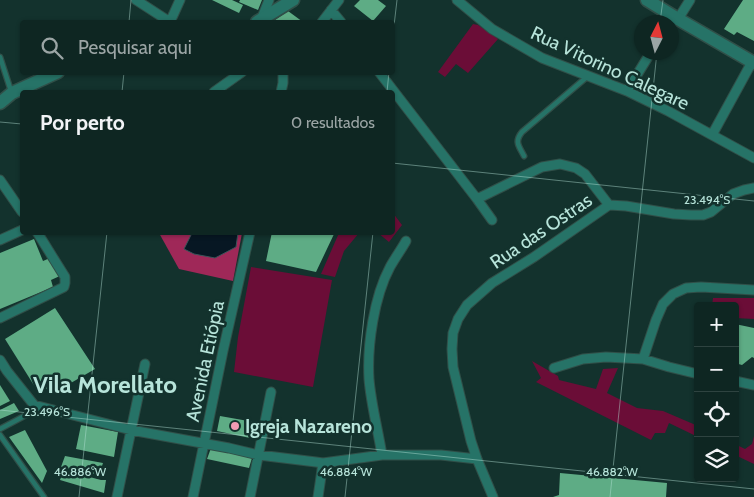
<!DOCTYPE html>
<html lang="pt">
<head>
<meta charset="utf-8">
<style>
  body { margin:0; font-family:Cabin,sans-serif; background:#172e2a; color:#f1f3f6 }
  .controls { position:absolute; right:15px; bottom:15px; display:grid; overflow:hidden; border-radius:5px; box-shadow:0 1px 4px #0004 }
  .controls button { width:45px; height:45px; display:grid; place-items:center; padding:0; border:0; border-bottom:1px solid #2e4340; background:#0e2622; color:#f1f3f6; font:25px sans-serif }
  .compass { position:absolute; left:634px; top:15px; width:45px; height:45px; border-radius:50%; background:#0e2622; box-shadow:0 1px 4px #0004; rotate:6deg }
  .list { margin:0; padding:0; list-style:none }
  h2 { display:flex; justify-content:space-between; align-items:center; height:65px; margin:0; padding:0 20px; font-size:21px }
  h2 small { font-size:16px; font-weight:400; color:#9ba5a5 }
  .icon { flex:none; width:28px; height:28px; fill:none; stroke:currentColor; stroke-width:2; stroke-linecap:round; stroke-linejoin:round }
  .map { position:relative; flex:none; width:754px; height:497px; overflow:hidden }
  .search { position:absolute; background:#0e2622; box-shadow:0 1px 4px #0004; left:20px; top:20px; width:375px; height:55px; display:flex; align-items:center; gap:12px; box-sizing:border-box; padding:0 18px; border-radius:5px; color:#9ba5a5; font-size:19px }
  .panel { position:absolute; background:#0e2622; box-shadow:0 1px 4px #0004; left:20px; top:90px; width:375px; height:145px; border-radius:5px }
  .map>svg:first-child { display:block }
  .green { fill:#6b0d37 }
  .forest { fill:#9f2858 }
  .water { fill:#071723; stroke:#3c545a }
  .building { fill:#5eac85 }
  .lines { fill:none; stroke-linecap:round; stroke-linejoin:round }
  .lane-casing { stroke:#304f48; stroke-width:7 }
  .street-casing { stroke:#304f48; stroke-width:11 }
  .secondary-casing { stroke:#304f48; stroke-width:15 }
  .lane { stroke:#267367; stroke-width:4.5 }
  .street { stroke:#267367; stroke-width:9 }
  .secondary { stroke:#267367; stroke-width:12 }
  .ticks { fill:none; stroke:#b7e4da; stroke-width:1; stroke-opacity:0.45 }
  .poi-dot { fill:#f19ab3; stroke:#13322d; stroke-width:2 }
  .labels { text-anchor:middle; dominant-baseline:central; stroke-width:5; stroke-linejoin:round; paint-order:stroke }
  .street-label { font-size:19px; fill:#b7e4da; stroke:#13322d }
  .poi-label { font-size:19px; font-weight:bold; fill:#b7e4da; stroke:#13322d; text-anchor:start }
  .district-label { font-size:24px; font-weight:bold; fill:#b7e4da; stroke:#13322d }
  .ticks-label { font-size:12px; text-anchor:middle; fill:#b7e4da; stroke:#13322d; stroke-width:5; stroke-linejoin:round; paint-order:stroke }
</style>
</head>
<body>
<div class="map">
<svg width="754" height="497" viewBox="0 0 754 497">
  <rect width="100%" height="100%" fill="#13322d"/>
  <path class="green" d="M473 24 478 25 498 39 468 73 456 64 445 77 438 72Z
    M393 213 402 225 389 242 378 233 392 232Z
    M339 233H359L344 251 335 277 321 274Z
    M251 267 332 280 313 387 234 372 238 337Z
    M713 298H754V319L735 318V306H712Z
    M532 361 558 376 559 380 596 389 603 369 618 368 607 393 637 408 663 411 698 426V437L669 423 665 433H655L651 440 536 382 541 378Z
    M754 436V464L735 455V444L745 449 752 444Z"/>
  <path class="forest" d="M159 233H242L233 281 179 269Z"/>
  <path class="water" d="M191 233V232L238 233 236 247 215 258 194 254 184 249 191 235Z"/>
  <path class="building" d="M212 0H232L243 5 239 13Z
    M240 0H262L258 10 239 2Z
    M360 0H378L386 6 373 21 354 6Z
    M743 0H754V41L737 32 734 35 724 29Z
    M288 11 303 22H280L275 20Z
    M272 232H335L316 272 266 261Z
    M34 239 43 261 50 258 62 275 51 280 53 287 0 309V253Z
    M55 308 95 369 57 391 35 387 5 339Z
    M735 324 754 328V358L752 357 742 365 735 363Z
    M0 385 10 401 0 406Z
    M14 403 19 411 0 419V410Z
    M220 416 254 422 250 438 217 431Z
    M81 425 118 432 114 457 76 449Z
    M25 430 47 471 42 483 9 437Z
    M211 448 252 458 249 468 207 459Z
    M65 456 103 463 99 475 61 467Z
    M63 470 101 480H106L104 493 60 480Z
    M560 473 667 483 666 497H553L559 495Z"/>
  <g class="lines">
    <defs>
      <path id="lane" d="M0 57 11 91
        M524 156C519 146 514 142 522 132L588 76
        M0 429 30 413 34 405
        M0 435 44 497"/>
      <path id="street" d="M136 0 170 22
        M457 0 492 29 542 58 627 91 668 111 754 158
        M331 10 341 22
        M678 19 690 0
        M261 20 269 0
        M170 22 180 0
        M322 22 339 0
        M379 72 477 199 492 220
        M627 91 651 52
        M214 92 242 72
        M281 92 283 83V72
        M712 135 752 62
        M0 180 22 212
        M477 199 542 167 560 164 576 168 585 174 609 205
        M0 240 22 230
        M0 318 64 287 65 283V277L37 232
        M643 359 656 320 663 304 673 294 686 288 701 287 754 290
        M0 360 7 371 34 405 131 430 229 448 259 455 316 462 323 463 382 455H441L477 459
        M554 368 583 359 606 357 643 359 669 367 698 374
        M735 381 754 385
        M382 455C378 430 371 404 369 379 367 345 374 297 390 267 395 258 401 250 406 241
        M117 497 145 364
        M193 497 223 351 250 232
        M250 497 271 392
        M318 497 323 463
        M493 497 477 459 471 441 453 367 452 349 453 333 458 319 467 305 492 283 534 257 609 205 626 206 674 214 691 215H703L711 212 733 194 744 190 754 188"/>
      <path id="secondary" d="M647 0 678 19 754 63
        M257 22 293 0
        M0 103 12 93 58 72"/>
    </defs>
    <use href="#lane" class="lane-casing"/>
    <use href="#street" class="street-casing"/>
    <use href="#secondary" class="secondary-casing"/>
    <use href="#lane" class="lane"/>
    <use href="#street" class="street"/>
    <use href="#secondary" class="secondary"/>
  </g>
  <path class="ticks" d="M129 22 131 0M660 22 663 0M392 43 397 0M122 92 124 72M387 92 389 72M0 122 22 124M392 163 754 201M0 410 754 489M79 497 107 232M345 497 373 232M610 497 657 52"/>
  <circle class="poi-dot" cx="235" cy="426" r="5"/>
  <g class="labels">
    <g class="street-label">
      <text transform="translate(610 68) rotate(25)">Rua Vitorino Calegare</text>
      <text transform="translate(541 231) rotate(-34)">Rua das Ostras</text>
      <text transform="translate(205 361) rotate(-78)">Avenida Etiópia</text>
    </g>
    <g class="poi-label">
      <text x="245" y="426">Igreja Nazareno</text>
    </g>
    <g class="district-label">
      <text x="105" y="384">Vila Morellato</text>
    </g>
  </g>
  <g class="ticks-label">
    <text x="707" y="204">23.494°S</text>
    <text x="47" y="416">23.496°S</text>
    <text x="80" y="476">46.886°W</text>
    <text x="346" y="476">46.884°W</text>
    <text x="612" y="476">46.882°W</text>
  </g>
</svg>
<div class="controls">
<button>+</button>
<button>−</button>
<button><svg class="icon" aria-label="locate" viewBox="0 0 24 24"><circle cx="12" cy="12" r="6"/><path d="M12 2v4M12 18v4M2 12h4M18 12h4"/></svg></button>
<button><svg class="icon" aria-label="layers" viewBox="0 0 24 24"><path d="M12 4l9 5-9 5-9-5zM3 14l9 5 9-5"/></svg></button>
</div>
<svg class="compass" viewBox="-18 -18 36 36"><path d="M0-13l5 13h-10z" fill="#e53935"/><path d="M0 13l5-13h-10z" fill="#9ba5a5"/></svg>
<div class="search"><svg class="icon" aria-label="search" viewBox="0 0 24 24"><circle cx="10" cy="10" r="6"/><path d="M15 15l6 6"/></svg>Pesquisar aqui</div>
<section class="panel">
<h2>Por perto<small>0 resultados</small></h2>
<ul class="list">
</ul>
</section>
</div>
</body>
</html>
